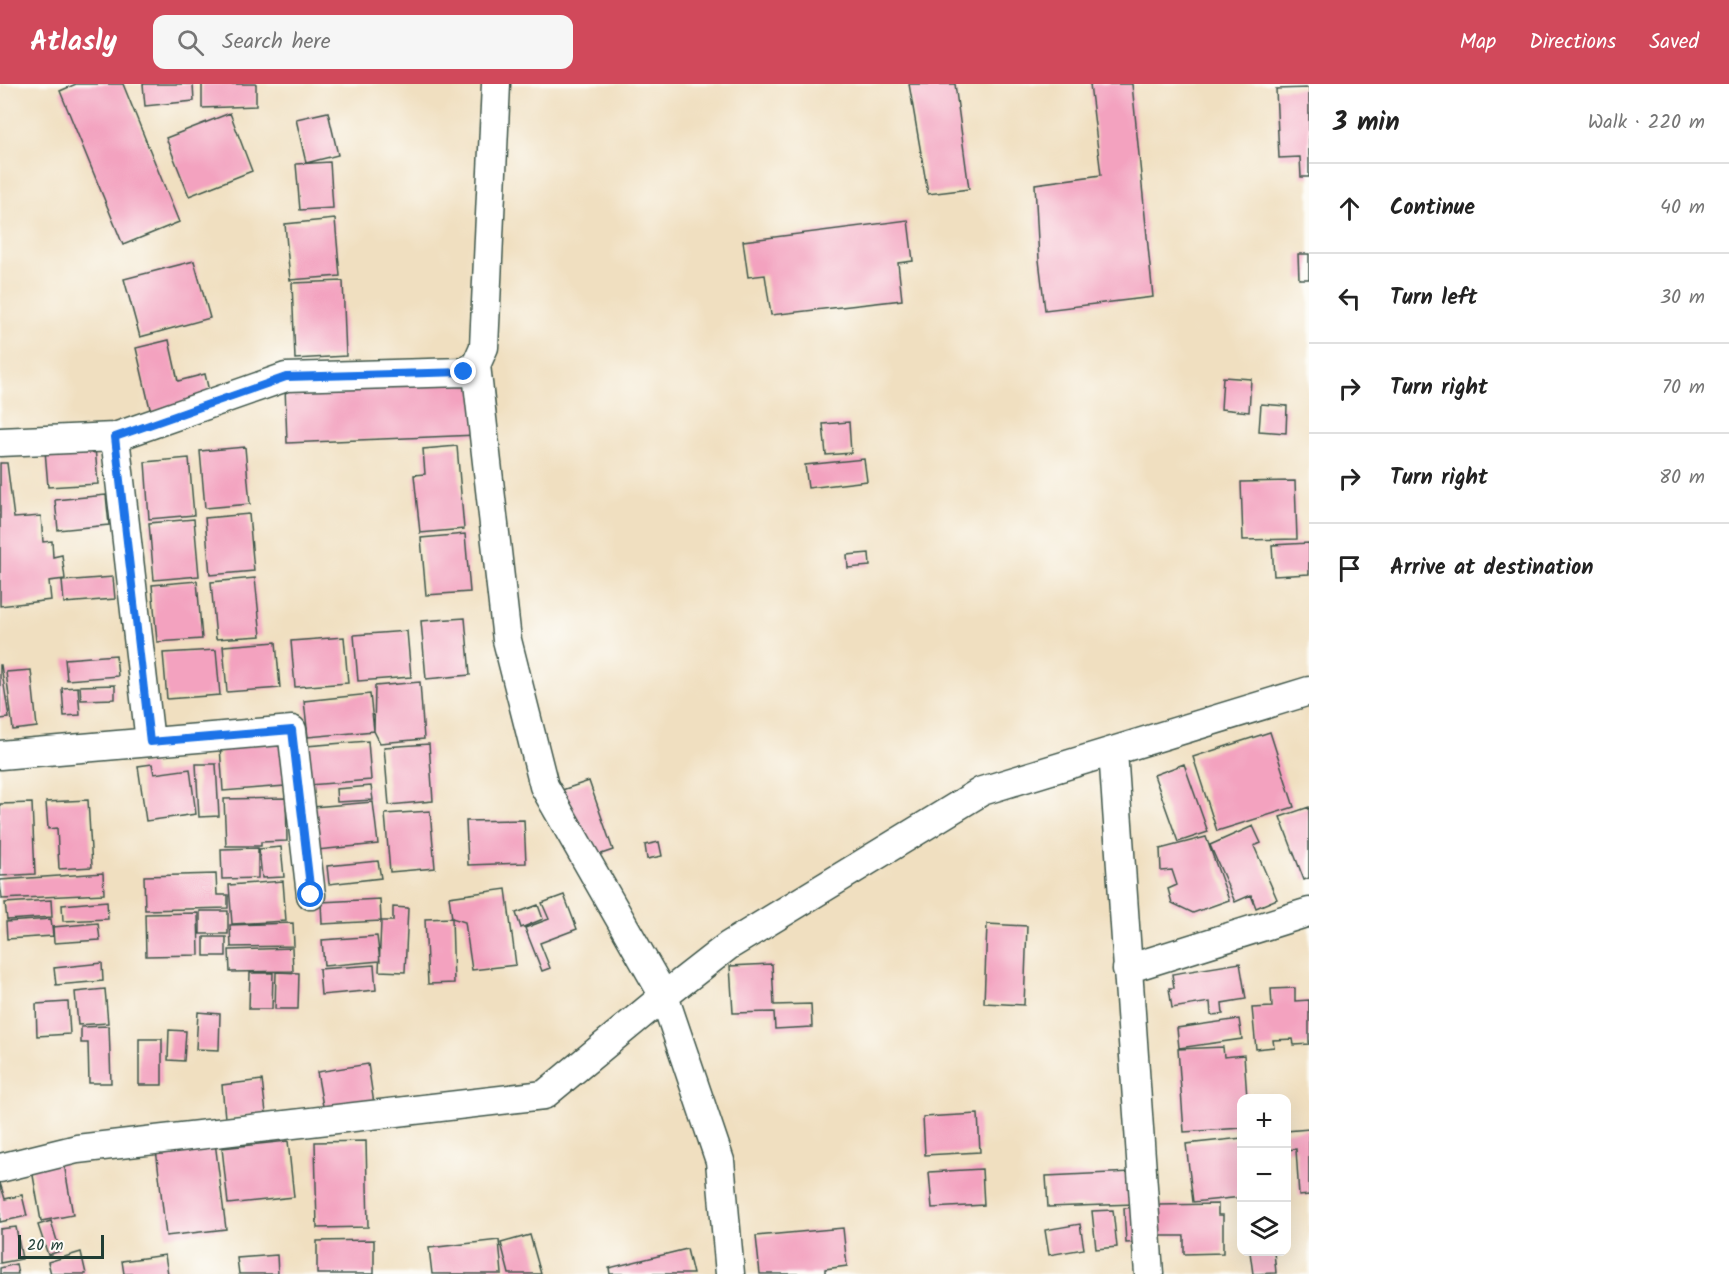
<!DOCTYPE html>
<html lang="en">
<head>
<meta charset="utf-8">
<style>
  body { margin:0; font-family:Kalam,sans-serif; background:#f6f6f6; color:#222 }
  .controls { position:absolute; right:18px; bottom:18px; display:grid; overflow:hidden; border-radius:12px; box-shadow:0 6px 24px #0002 }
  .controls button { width:54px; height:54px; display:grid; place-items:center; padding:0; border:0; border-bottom:2px solid #e0e0e0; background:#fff; color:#222; font:30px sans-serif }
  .scale { position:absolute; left:18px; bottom:15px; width:86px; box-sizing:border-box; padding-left:6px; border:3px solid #1f3d34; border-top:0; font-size:16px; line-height:21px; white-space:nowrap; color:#1f3d34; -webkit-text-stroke:4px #fdfcf7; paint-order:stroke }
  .stop { position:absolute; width:18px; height:18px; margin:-14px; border:4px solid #1a73e8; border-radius:50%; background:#fff }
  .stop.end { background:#1a73e8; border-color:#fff; box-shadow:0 2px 6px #0008 }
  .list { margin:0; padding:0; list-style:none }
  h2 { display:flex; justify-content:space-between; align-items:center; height:78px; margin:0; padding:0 24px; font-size:26px }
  h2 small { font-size:20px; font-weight:400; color:#767676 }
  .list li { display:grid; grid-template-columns:39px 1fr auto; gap:18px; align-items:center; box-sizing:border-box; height:90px; padding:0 24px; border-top:2px solid #e0e0e0 }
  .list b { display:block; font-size:22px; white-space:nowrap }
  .list em { font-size:20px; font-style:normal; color:#767676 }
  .icon { flex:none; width:33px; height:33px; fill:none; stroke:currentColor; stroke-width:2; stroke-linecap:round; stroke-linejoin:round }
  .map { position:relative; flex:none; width:1309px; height:1190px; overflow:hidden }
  header { display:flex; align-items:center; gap:36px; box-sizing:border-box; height:84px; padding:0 30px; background:#d1495b; color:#fff }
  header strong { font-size:28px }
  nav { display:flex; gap:33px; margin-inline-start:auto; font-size:21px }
  .search { width:420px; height:54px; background:#f6f6f6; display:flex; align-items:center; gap:15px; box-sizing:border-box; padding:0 21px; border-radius:12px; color:#767676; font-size:22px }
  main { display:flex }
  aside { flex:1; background:#fff }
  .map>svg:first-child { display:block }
  .building { fill:#f3a2bf }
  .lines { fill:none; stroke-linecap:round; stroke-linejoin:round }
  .minor-casing { stroke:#3e5549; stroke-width:31 }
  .minor { stroke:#fff; stroke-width:28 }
  .route { stroke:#1a73e8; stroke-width:8 }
</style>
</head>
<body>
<header>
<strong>Atlasly</strong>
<div class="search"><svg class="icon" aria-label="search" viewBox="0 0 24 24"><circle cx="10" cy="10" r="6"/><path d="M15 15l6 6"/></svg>Search here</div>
<nav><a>Map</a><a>Directions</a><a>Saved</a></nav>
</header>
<main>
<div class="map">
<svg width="1309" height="1190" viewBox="0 0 1309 1190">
  <rect width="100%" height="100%" fill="#fdfcf7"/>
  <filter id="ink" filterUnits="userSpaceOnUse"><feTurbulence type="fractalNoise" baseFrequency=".0167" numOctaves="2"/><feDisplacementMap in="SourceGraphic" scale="12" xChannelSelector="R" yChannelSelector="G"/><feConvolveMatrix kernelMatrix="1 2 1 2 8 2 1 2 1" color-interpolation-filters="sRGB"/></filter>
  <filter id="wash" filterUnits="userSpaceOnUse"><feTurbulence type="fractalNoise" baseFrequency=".008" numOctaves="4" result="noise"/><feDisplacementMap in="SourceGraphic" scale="24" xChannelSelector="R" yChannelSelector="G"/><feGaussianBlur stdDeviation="1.35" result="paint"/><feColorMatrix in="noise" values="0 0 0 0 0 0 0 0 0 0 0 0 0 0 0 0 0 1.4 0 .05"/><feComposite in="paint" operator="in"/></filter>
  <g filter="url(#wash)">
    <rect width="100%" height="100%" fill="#f0dfc0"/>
    <g id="blocks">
      <path class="building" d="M76 0H123L179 138 123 161 60 7Z
        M143 0H193L194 17 145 22Z
        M202 0H256V22L202 24Z
        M909 0H955L969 105 928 110Z
        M1090 0H1132L1153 213 1045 226 1039 176 1035 100 1101 91Z
        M1309 4V93H1301L1300 73 1279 74 1276 5Z
        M328 28 338 71 306 79 296 35Z
        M230 29 252 87 189 112 166 54Z
        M330 78 333 124 300 126 296 80Z
        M335 135 340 192 290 196 285 140Z
        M908 136 913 177 898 179 902 216 771 231 765 191 748 193 743 157Z
        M1298 170H1309V195H1299Z
        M194 177 210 234 140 253 124 195Z
        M343 197 346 272 295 275 292 199Z
        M169 256 178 297 205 290 211 316 151 329 136 264Z
        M474 293 477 351 287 359 285 302Z
        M1223 293 1251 295 1249 328 1221 325Z
        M1261 320 1287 322 1286 349 1259 347Z
        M849 338 851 369 826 371 823 340Z
        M457 362 464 445 420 449 414 391 425 390 423 365Z
        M95 363 98 400 48 403 45 366Z
        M245 363 250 420 205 424 200 367Z
        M189 374 194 431 149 435 145 378Z
        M864 375 867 397 808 404 805 381Z
        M0 379H7L14 434 41 432 43 458 52 457 53 473 62 471 65 495 49 497 51 516 0 522Z
        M1295 397 1297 455 1243 456 1241 398Z
        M106 411 109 441 58 446 55 416Z
        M249 430 254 487 210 491 205 434Z
        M194 435 199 492 154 496 149 439Z
        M465 450 470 508 426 511 421 454Z
        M1309 459V490L1274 492 1272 461Z
        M869 469 870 482 848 484 847 471Z
        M113 493 115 515 64 519 62 497Z
        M255 494 261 552 216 555 211 498Z
        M197 497 202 555 157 558 152 501Z
        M465 534 470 591 426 595 421 537Z
        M407 547 411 593 358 597 354 551Z
        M344 553 348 599 295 603 291 557Z
        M276 558 280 604 227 608 223 562Z
        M216 566 220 611 167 615 163 569Z
        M116 571 118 592 67 596 65 575Z
        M0 581H1L9 634 0 635Z
        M31 586 37 643 13 646 6 588Z
        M420 598 424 655 380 659 374 647 375 602Z
        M115 601V615L81 616 80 602Z
        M78 603 80 631 64 632 62 604Z
        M370 610 374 647 308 653 304 617Z
        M1270 648 1294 723 1217 747 1193 673Z
        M368 657 371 696 309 701 306 662Z
        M282 658 285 702 223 707 220 662Z
        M429 660 433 717 389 721 384 663Z
        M152 680 154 690 190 685 196 730 146 737 138 682Z
        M196 680H216L219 732 199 733Z
        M1184 680 1208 748 1178 758 1154 691Z
        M589 697 613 766 572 780 547 711Z
        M371 702 373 716 337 718 336 705Z
        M286 714 287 757 261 758V762H226L224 715Z
        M88 716 92 783 59 785 57 744 48 745 46 718Z
        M373 718 378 760 317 766 313 723Z
        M32 719 35 790 0 792V720Z
        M1309 723V794L1304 796 1280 733Z
        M430 727 435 784 390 788 385 730Z
        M524 736 526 779 468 781 466 737Z
        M1253 742 1261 759 1254 762 1277 815 1256 824 1251 811 1235 818 1210 761Z
        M1206 753 1229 816 1193 829 1172 819 1168 805 1177 801 1172 786 1161 787 1160 765Z
        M659 758 662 772 647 775 645 761Z
        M281 763 284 793 262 794 259 765Z
        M258 764V794L222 795 221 765Z
        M378 777 381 794 329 800 327 782Z
        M103 789 104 810 2 815 0 796Z
        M216 790 217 811H228V824L145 826 144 792Z
        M283 797 286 837 232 840 229 801Z
        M506 805 516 881 472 886 465 838 452 834 454 899 428 900 425 835 452 834 449 813Z
        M564 811 577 845 540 859 550 884 542 887 525 844 549 835 542 819Z
        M380 815 381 837H393V823L408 824 405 888 379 887 381 837 322 840 321 818Z
        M51 816 52 833 7 836 5 819Z
        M107 817 108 835 63 837 62 821Z
        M538 821 543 835 521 844 516 829Z
        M200 827H228V850H200Z
        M198 829 199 871 146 872 145 830Z
        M51 835 53 852 7 855 6 838Z
        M98 839 100 856 54 859 53 843Z
        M293 839 294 862 231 863 230 841Z
        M987 840 1027 842 1024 921 984 919Z
        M377 852 380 877 324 882 322 856Z
        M204 853H226V872H204Z
        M292 864 293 887 230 888 229 866Z
        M102 879 103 897 56 901 54 884Z
        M1240 879 1246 915 1222 919 1223 930 1211 931 1210 918 1172 924 1169 904H1174L1172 890Z
        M772 880 774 921 811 920 812 943 775 945 774 928 733 929 730 882Z
        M374 881 376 906 321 911 319 885Z
        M276 888 299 889 298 925H275Z
        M250 889H273L272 925H249Z
        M1295 904V917L1309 916V960L1294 961 1293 955 1273 956 1274 963 1256 965 1252 924 1272 923 1271 905Z
        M105 905 108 939 78 941 75 908Z
        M68 918 70 950 37 952 36 920Z
        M198 928 220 930 219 966 196 965Z
        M1239 935 1242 955 1179 964 1177 944Z
        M109 942 111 999H89L88 959H81V943Z
        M169 946 186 947 184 977 168 976Z
        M139 955H162V1001H139Z
        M1223 963 1224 973 1244 971 1247 1014H1242V1044L1184 1048 1178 965Z
        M368 980 374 1020 324 1028 317 988Z
        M262 996 266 1029 225 1034 222 1001Z
        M978 1030 980 1068 925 1071 923 1033Z
        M1309 1045V1111L1299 1112 1296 1065 1286 1066V1047Z
        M1242 1054V1113L1193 1118 1186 1060Z
        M288 1057 294 1113 228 1120 222 1064Z
        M366 1057 368 1143 317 1144 315 1058Z
        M215 1058 226 1145 166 1152 156 1065Z
        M63 1074 73 1131 41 1137 31 1080Z
        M982 1085 984 1121 932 1124 929 1088Z
        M1132 1088 1134 1120 1048 1123 1046 1092Z
        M0 1099 5 1115 22 1111 27 1132 0 1138Z
        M1218 1120V1131H1223V1169L1184 1170V1152H1158V1121Z
        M1141 1123 1143 1158 1126 1159 1124 1124Z
        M1113 1126 1117 1163 1096 1165 1092 1127Z
        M51 1137 60 1167 48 1171 38 1141Z
        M1080 1140 1084 1165 1049 1171 1045 1146Z
        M16 1143 22 1175 0 1179V1145Z
        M843 1144 847 1182 825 1185V1190H760L756 1152Z
        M530 1151 541 1190H509L501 1159Z
        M374 1156V1190H317V1157Z
        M499 1156 502 1190H432L429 1164Z
        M687 1165 693 1190H610L609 1184Z
        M81 1168 86 1190H51L48 1178Z
        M1250 1168H1274L1276 1189 1253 1190Z
        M165 1171 168 1190H124L122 1177Z
        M277 1171 278 1190H239L237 1174Z
        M16 1180 18 1190H0V1184Z"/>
    </g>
  </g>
  <g filter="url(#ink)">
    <use href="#blocks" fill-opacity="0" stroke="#3e5549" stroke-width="1.5"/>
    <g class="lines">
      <defs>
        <path id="minor" d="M476 281 507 556 544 702 664 912 720 1077 730 1190
          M115 353 150 658
          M0 358 115 353 286 293 464 288 476 281 484 263 496 0
          M1113 667 1149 1190
          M0 671 292 646 311 811
          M1127 885 1309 828
          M0 1084 77 1065 544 1011 664 912 728 862 982 707 1309 607"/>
      </defs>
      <use href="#minor" class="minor-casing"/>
      <use href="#minor" class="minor"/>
    </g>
  </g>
  <g class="lines" filter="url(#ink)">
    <path class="route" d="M311 811 292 646 150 658 115 353 286 293 464 288"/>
  </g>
</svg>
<div class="controls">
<button>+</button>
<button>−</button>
<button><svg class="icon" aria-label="layers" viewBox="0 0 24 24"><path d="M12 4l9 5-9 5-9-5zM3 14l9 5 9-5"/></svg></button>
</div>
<div class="scale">20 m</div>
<div class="stop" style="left:311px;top:811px"></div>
<div class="stop end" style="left:464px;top:288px"></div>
</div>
<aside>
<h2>3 min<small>Walk · 220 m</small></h2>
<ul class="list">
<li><svg class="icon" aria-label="ahead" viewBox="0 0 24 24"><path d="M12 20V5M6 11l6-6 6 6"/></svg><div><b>Continue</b></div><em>40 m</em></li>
<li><svg class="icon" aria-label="left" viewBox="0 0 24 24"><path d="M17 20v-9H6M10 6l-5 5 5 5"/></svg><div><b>Turn left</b></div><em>30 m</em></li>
<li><svg class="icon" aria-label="right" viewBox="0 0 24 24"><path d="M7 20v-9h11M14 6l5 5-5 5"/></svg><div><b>Turn right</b></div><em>70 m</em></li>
<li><svg class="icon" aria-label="right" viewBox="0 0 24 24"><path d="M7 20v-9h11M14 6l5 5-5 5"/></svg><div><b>Turn right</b></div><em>80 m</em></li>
<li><svg class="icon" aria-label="arrive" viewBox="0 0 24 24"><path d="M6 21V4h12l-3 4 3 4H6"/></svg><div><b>Arrive at destination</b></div></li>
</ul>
</aside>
</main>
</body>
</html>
